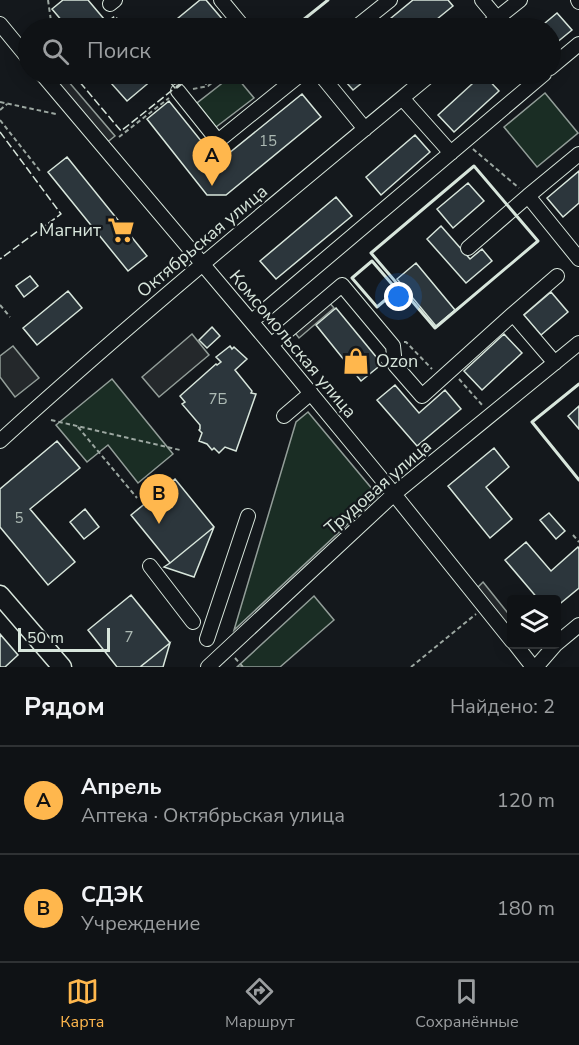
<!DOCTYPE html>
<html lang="ru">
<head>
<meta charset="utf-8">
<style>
  body { margin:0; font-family:"Nunito Sans",sans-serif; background:#1d2022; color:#f1f3f6 }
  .controls { position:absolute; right:18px; bottom:18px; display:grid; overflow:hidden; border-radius:6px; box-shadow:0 3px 15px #0003 }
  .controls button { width:54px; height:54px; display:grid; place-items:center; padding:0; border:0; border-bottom:2px solid #2f3234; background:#0f1215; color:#f1f3f6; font:30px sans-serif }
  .scale { position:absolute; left:18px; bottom:15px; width:92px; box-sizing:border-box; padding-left:6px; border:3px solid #d8e6dc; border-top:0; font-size:16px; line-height:21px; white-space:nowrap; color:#d8e6dc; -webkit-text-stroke:4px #14181c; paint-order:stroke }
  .you { position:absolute; left:399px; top:297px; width:21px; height:21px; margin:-15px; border:4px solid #fff; border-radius:50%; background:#1a73e8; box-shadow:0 0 0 9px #1a73e833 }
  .badge { display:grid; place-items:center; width:39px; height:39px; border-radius:50%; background:#ffb74d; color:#111; font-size:20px; font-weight:700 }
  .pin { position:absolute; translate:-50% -50px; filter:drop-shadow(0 2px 3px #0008) }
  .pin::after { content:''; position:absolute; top:32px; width:21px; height:18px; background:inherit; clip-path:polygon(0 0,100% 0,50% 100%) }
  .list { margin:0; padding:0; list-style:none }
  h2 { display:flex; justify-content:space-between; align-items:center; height:78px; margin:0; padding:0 24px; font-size:26px }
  h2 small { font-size:20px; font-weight:400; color:#9b9ea0 }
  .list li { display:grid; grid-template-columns:39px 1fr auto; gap:18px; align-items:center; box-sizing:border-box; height:108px; padding:0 24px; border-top:2px solid #2f3234 }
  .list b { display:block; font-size:22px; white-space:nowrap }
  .list p { margin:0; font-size:20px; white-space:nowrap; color:#9b9ea0 }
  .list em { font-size:20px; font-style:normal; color:#9b9ea0 }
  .icon { flex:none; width:33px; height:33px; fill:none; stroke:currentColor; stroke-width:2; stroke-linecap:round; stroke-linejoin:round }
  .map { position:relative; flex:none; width:579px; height:667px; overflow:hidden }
  .search { position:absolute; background:#0f1215; box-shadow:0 3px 15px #0003; left:18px; right:18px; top:18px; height:66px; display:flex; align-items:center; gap:15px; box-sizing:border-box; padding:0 21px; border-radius:33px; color:#9b9ea0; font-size:22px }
  .sheet { height:294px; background:#0f1215 }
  nav { display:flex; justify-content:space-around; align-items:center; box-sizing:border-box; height:84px; border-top:2px solid #2f3234; background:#0f1215; font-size:16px; color:#9b9ea0 }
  nav a { display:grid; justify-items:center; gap:3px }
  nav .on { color:#ffb74d }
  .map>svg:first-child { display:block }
  .green { fill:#1a2d24; stroke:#939e99; stroke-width:1.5 }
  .parking { fill:#24282b; stroke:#939e99; stroke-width:1.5 }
  .building { fill:#2c363c; stroke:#d8e6dc; stroke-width:1.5 }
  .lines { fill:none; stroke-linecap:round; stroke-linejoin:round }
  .minor-casing { stroke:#d8e6dc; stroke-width:16 }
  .major-casing { stroke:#d8e6dc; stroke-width:21 }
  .path { stroke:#9da8a2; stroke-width:2; stroke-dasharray:4.5 3; stroke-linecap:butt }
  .minor { stroke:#14181c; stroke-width:14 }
  .major { stroke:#14181c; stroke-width:18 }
  .fence { stroke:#d8e6dc; stroke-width:1.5; stroke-dasharray:8 3; stroke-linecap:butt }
  .wall { stroke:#d8e6dc; stroke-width:3 }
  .labels { text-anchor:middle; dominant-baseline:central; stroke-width:4.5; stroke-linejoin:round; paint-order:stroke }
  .number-label { font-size:15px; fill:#adbab4 }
  .poi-label { font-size:18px; fill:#d8e6dc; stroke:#14181c; text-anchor:end }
  .street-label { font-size:18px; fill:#d8e6dc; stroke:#14181c }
</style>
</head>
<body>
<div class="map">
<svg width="579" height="667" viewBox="0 0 579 667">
  <rect width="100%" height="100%" fill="#14181c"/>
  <path class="green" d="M234 74 254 98 216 127 197 103Z
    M545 93 578 133 537 167 504 127Z
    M112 379 173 454 138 483 108 445 87 462 56 425Z
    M308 412 378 496 234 630 296 422Z
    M314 596 334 620 280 667H237Z"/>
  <path class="parking" d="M49 74H62L115 136 105 144Z
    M328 301 334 308 299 338 293 330Z
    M192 334 209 355 159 397 142 377Z
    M13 346 39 378 15 397 0 377V356Z
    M483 582 511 617V631L477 588Z"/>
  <path class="building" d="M63 0H88L104 19 93 28H68L52 9Z
    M200 0H206L223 20 213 28H166Z
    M413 0H448L453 6 426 28H379Z
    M557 13 572 30 550 48V28H539Z
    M103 74H147L152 80 127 101Z
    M197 74H215L216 75 206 84Z
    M339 74H373L353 90Z
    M483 74 499 91 454 132 438 115Z
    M302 94 321 117 226 195H207L147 119 169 101 218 162Z
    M415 135 430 152 381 195 366 177Z
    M67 157 147 256 128 271 48 172Z
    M579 171V203L563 217 547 198Z
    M468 183 484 201 453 228 437 209Z
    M336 197 352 216 276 279 260 261Z
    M441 226 470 259 482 249 492 261 466 283 427 239Z
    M416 263 455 310 436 326 397 279Z
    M30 276 38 286 24 297 16 286Z
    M68 291 82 308 37 345 23 328Z
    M551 292 568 312 541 335 524 315Z
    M336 308 382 364 361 381 316 325Z
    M212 327 220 336 207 348 199 340Z
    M504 334 522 353 482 390 464 371Z
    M230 346 232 349 234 347 247 359 235 370 252 391 251 393 256 394 236 451 225 447 219 453 214 448 212 450 207 444 199 441 202 433 199 430 200 429V425L182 404 185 402 180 396 216 364 217 365 221 362 216 357Z
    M395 385 419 413 445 390 461 409 417 446 377 400Z
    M579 406V429L568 416Z
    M57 441 80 468 30 509 75 562 48 585 0 527V489Z
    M494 448 509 467 486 487 512 519 490 538 448 486Z
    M175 479 214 527 170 563 131 515Z
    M85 509 99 527 84 539 70 522Z
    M549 513 565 531 556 539 540 520Z
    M214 527 194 577 164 567 170 563Z
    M526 542 551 571 578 547 579 549V588L556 607V600H539L505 560Z
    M131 595 170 643 140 667H117L88 630Z
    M0 634 18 655 5 667H0Z
    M170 643 163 667H140Z"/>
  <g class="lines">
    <defs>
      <path id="minor" d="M221 0 240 23
        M482 0 497 18
        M578 0 579 2
        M110 4 115 0
        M0 24 28 58
        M355 28 390 0
        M485 28 520 0
        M550 68 579 44
        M42 74 271 345 394 494 512 641
        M320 74 365 129
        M178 91 218 141 301 74
        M402 98 451 153
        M579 154 528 196 579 259
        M468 248 528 196
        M513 314 557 276
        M252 321 544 74
        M271 345 342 285 393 346 395 365 422 396 513 314 555 363
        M284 416 311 393
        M0 441C140 314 286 194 431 74
        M150 566 193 622
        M207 639 248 516
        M515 644 533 667
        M556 644 579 625
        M208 667 394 494 579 343
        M536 667 556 644"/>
      <path id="major" d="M0 595 62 667"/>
    </defs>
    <use href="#minor" class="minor-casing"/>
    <use href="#major" class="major-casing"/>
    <path class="path" d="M48 0 52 28
      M260 74 268 83
      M512 74 518 80
      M193 89 208 86 223 74
      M0 102 56 114
      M0 110 7 104
      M0 120 40 171
      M119 137 169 98
      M473 149 519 188
      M0 305 10 317
      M404 342H406L432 369
      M459 379 483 406
      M51 420 180 450
      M78 427 137 498
      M573 535 579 542
      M235 658 243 667
      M411 667 476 614"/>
    <use href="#minor" class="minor"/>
    <use href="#major" class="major"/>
    <path class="fence" d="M99 28 115 16 125 28
      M73 74 121 131 175 88 163 74
      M0 132 61 214 0 259"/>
    <path class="wall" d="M146 28 156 20 163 28
      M293 28 328 0
      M177 87 193 74
      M474 166 538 241 435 328 371 253Z
      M372 261 397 290 377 307 352 278Z
      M579 384 532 422 579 480"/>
  </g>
  <defs>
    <symbol id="supermarket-bare" viewBox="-9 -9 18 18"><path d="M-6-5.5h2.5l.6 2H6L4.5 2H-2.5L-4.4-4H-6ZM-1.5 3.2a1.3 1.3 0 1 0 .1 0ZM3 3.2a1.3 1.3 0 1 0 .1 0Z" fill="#ffb74d" stroke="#14181c" stroke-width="2.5" paint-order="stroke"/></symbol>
    <symbol id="shop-bare" viewBox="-9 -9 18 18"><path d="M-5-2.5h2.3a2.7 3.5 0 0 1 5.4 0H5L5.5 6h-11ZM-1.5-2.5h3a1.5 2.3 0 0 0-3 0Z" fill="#ffb74d" stroke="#14181c" stroke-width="2.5" paint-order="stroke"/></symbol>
  </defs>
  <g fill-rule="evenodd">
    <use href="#supermarket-bare" x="102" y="211" width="38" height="38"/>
    <use href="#shop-bare" x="337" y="342" width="38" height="38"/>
  </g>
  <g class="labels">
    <g class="number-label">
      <text x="268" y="141">15</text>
      <text x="218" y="399">7Б</text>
      <text x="19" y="518">5</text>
      <text x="129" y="637">7</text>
    </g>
    <g class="poi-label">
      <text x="101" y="230">Магнит</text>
      <text x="376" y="361" text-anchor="start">Ozon</text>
    </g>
    <g class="street-label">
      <text transform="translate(202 241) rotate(-40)">Октябрьская улица</text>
      <text transform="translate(293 344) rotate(50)">Комсомольская улица</text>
      <text transform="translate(378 487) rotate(-41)">Трудовая улица</text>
    </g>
  </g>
</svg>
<div class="controls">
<button><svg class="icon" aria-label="layers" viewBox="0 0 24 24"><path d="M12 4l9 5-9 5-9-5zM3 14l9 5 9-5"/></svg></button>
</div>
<div class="scale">50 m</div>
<div class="you"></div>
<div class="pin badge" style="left:212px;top:186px">A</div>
<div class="pin badge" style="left:159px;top:524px">B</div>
<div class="search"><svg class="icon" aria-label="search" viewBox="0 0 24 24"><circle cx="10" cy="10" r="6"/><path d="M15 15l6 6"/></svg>Поиск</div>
</div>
<section class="sheet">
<h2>Рядом<small>Найдено: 2</small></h2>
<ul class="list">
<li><span class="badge">A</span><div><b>Апрель</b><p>Аптека · Октябрьская улица</p></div><em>120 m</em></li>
<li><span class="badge">B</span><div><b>СДЭК</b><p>Учреждение</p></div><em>180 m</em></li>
</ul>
</section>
<nav>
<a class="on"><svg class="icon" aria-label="map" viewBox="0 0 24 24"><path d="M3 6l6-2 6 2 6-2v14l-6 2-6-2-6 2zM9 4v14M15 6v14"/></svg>Карта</a>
<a><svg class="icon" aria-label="directions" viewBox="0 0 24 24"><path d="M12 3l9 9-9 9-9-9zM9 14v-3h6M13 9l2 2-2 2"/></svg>Маршрут</a>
<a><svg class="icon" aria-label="saved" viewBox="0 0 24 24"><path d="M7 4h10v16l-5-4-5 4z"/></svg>Сохранённые</a>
</nav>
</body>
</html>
